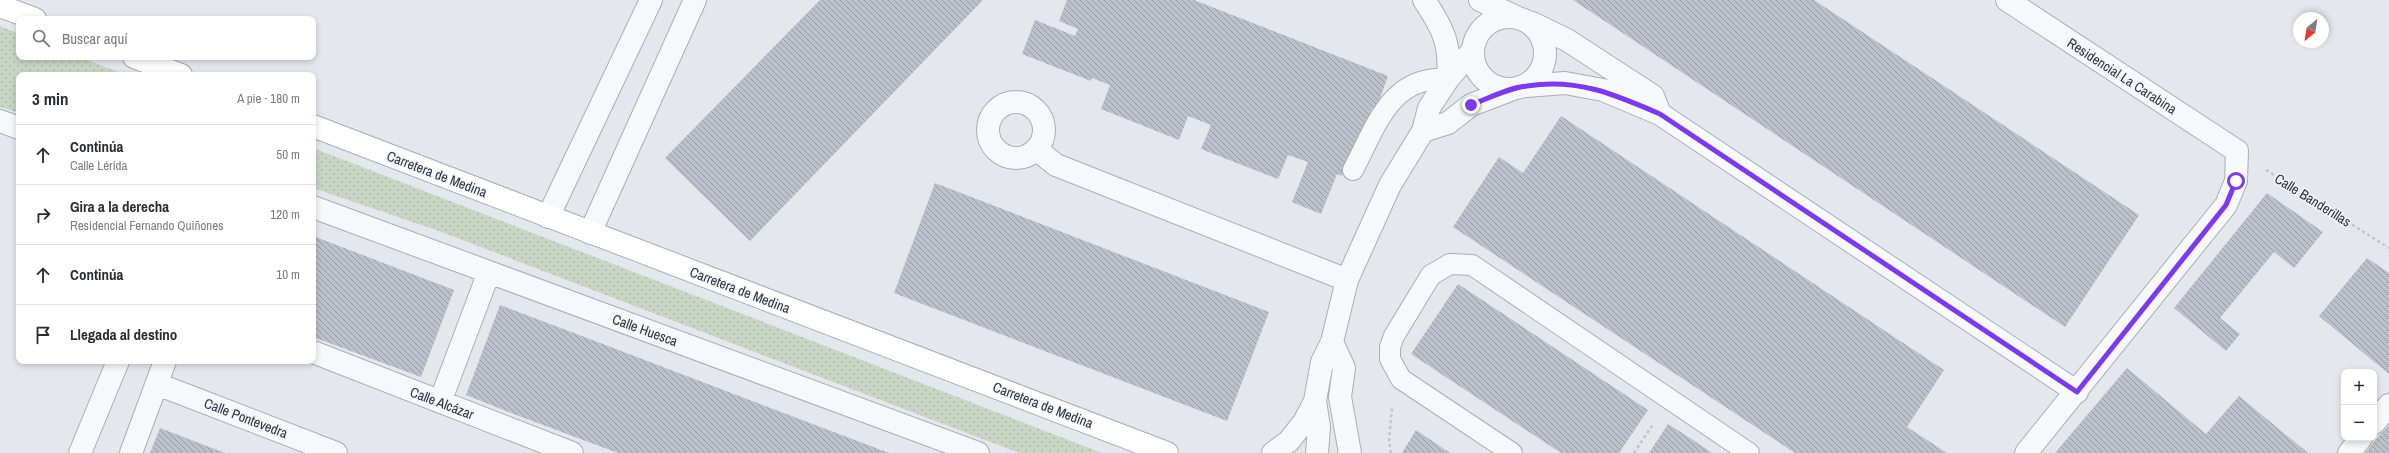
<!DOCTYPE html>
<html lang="es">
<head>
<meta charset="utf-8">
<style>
  body { margin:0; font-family:"Archivo Narrow",sans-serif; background:#f2f2f3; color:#2b2b33 }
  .controls { position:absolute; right:12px; bottom:12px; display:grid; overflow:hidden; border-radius:8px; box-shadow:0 2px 6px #0003 }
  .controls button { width:36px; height:36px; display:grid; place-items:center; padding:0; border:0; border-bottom:1px solid #e1e1e2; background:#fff; color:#2b2b33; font:20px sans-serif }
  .compass { position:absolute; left:2293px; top:12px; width:36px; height:36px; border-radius:50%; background:#fff; box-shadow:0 2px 6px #0003; rotate:210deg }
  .stop { position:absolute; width:12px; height:12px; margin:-9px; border:3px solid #7c3aed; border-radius:50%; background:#fff }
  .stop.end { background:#7c3aed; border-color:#fff; box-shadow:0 1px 4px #0008 }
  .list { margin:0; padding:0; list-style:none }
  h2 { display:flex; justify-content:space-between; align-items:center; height:52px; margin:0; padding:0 16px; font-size:17px }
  h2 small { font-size:13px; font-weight:400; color:#7c7c81 }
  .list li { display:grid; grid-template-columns:26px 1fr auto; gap:12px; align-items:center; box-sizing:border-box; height:60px; padding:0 16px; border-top:1px solid #e1e1e2 }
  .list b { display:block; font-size:15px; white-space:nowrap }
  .list p { margin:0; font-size:13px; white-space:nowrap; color:#7c7c81 }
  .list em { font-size:13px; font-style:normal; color:#7c7c81 }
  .icon { flex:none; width:22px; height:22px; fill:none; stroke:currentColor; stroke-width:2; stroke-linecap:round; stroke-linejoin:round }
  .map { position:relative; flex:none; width:2389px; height:453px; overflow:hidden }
  .search { position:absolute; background:#fff; box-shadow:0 2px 6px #0003; left:16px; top:16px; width:300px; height:44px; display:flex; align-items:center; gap:10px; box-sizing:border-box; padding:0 14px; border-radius:8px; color:#7c7c81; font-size:15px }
  .panel { position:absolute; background:#fff; box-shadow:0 2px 6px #0003; left:16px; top:72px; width:300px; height:292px; border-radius:8px }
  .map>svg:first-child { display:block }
  .park { fill:url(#park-dots) }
  .building { fill:url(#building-back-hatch) }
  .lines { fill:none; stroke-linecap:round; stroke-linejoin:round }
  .lane-casing { stroke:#a9aeb7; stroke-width:22 }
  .street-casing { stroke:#a9aeb7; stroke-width:24 }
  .secondary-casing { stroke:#a9aeb7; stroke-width:24 }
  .path { stroke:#c2c5cb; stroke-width:2.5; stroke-dasharray:3 3; stroke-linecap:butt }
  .lane { stroke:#f7f8fa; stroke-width:20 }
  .street { stroke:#f7f8fa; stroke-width:22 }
  .secondary { stroke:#fff; stroke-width:22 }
  .route { stroke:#7c3aed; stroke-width:5 }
  .labels { text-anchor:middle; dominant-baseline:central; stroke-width:3; stroke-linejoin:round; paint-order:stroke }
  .street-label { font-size:14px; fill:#2b3445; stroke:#f4f6f9 }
</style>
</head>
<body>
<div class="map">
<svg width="2389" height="453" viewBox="0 0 2389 453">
  <defs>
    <pattern id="park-dots" width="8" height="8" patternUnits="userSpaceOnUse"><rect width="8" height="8" fill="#c9d6c5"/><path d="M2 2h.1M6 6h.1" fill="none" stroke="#adb8ab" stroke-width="1.8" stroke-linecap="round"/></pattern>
    <pattern id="building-back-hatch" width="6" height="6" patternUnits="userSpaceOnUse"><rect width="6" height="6" fill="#bbc0ca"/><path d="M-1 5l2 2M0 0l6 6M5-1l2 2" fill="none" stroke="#989da6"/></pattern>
  </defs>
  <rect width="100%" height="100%" fill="#e4e7ec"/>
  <path class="park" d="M0 26 19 34V57H79L126 75H19V113L0 107Z
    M313 148 1102 453H1019L439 231 313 188Z"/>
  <path class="building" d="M820 0H983L750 241 665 158Z
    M1067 0H1194L1388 76 1376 109 1372 108 1362 135 1359 134 1342 176 1337 174 1321 214 1292 202 1308 162 1288 155 1278 179 1201 149 1211 125 1188 116 1179 140 1101 109 1110 85 1092 78 1091 81 1022 54 1035 20 1075 36 1078 29 1059 21Z
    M1573 0H1814L2139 215 2065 327Z
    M1561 116 1944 370 1907 427 1947 453H1795L1453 227 1499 157 1523 173Z
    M935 183 1269 312 1227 421 894 293Z
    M2267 193 2323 232 2294 268 2274 252 2220 318 2240 334 2226 351 2174 308Z
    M313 236 454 290 421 377 313 337Z
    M2367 258 2389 273V374L2319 316Z
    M1458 284 1648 410 1619 453H1561L1411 354Z
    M500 305 608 346 889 453H618L519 416 466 395Z
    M2127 368 2206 434 2239 396 2308 453H2055Z
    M1668 424 1693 440 1712 453H1649Z
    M2389 425V453H2365L2380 435Z
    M160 428 225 453H150Z
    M1416 430 1450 453H1402Z"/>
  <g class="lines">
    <defs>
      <path id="lane" d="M1353 170C1376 127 1390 75 1448 79
        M1512 453 1401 379 1390 359V347L1394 336 1431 275 1450 264 1472 265 1749 453"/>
      <path id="street" d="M1424 0C1443 28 1451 44 1448 79
        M1480 0 1516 17
        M2007 0 2237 151 2236 181 2226 205 2026 453
        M1473 53a36 36 0 1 1 72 0a36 36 0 1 1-72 0Z
        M1532 23 1567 40 1653 96 1660 114
        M1526 86 1565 83 1603 90 1660 114 2077 392
        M988 130a28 28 0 1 1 56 0a28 28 0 1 1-56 0Z
        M0 121 19 128
        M1423 131 1448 123 1471 105 1513 89
        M1037 150 1056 165 1347 280
        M313 207 978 453
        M548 217 651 0
        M590 233 695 0
        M1332 342 1344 368 1340 397 1350 453
        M313 352 572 453
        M157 384 336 453
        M1315 401 1319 427 1317 453
        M440 402 489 272
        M2374 423 2389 405
        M80 453 118 361
        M131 453 165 361
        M1273 453 1289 441 1304 422 1315 401 1322 362 1332 342 1347 280 1390 185 1423 131 1429 108 1448 79 1473 50
        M2349 453 2361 438"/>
      <path id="secondary" d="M0 6 35 19
        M134 57 181 75
        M313 126 1167 453"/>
    </defs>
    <use href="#lane" class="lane-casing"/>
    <use href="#street" class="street-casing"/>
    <use href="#secondary" class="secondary-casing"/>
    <path class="path" d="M2266 170 2389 248
      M1391 453 1389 441 1392 408
      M1634 453 1654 423"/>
    <use href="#lane" class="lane"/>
    <use href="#street" class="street"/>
    <use href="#secondary" class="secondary"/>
  </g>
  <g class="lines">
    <path class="route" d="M1471 105C1489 98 1508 88 1527 86 1577 78 1614 94 1660 114L2077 392 2226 205 2236 181"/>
  </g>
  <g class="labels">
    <g class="street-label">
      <text transform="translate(2122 76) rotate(33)">Residencial La Carabina</text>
      <text transform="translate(437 174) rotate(21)">Carretera de Medina</text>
      <text transform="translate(2313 200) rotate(32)">Calle Banderillas</text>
      <text transform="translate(740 290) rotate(21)">Carretera de Medina</text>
      <text transform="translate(645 330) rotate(20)">Calle Huesca</text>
      <text transform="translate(442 403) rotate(21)">Calle Alcázar</text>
      <text transform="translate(1043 405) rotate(21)">Carretera de Medina</text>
      <text transform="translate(246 418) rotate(21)">Calle Pontevedra</text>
    </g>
  </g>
</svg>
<div class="controls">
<button>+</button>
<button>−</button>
</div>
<svg class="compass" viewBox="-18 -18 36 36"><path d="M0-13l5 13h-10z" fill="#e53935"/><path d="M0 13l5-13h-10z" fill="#7c7c81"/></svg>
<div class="stop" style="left:2236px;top:181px"></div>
<div class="stop end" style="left:1471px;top:105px"></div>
<div class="search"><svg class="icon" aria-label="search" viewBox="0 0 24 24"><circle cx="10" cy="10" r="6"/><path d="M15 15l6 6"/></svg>Buscar aquí</div>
<section class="panel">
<h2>3 min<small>A pie · 180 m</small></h2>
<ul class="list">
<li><svg class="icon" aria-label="ahead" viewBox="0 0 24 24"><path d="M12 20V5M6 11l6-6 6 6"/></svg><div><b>Continúa</b><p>Calle Lérida</p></div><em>50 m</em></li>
<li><svg class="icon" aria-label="right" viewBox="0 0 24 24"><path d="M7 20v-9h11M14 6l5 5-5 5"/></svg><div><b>Gira a la derecha</b><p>Residencial Fernando Quiñones</p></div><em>120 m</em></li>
<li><svg class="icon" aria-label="ahead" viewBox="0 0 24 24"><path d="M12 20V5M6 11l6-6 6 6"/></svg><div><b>Continúa</b></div><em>10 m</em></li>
<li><svg class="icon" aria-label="arrive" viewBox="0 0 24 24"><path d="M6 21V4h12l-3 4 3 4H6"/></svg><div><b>Llegada al destino</b></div></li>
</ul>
</section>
</div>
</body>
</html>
